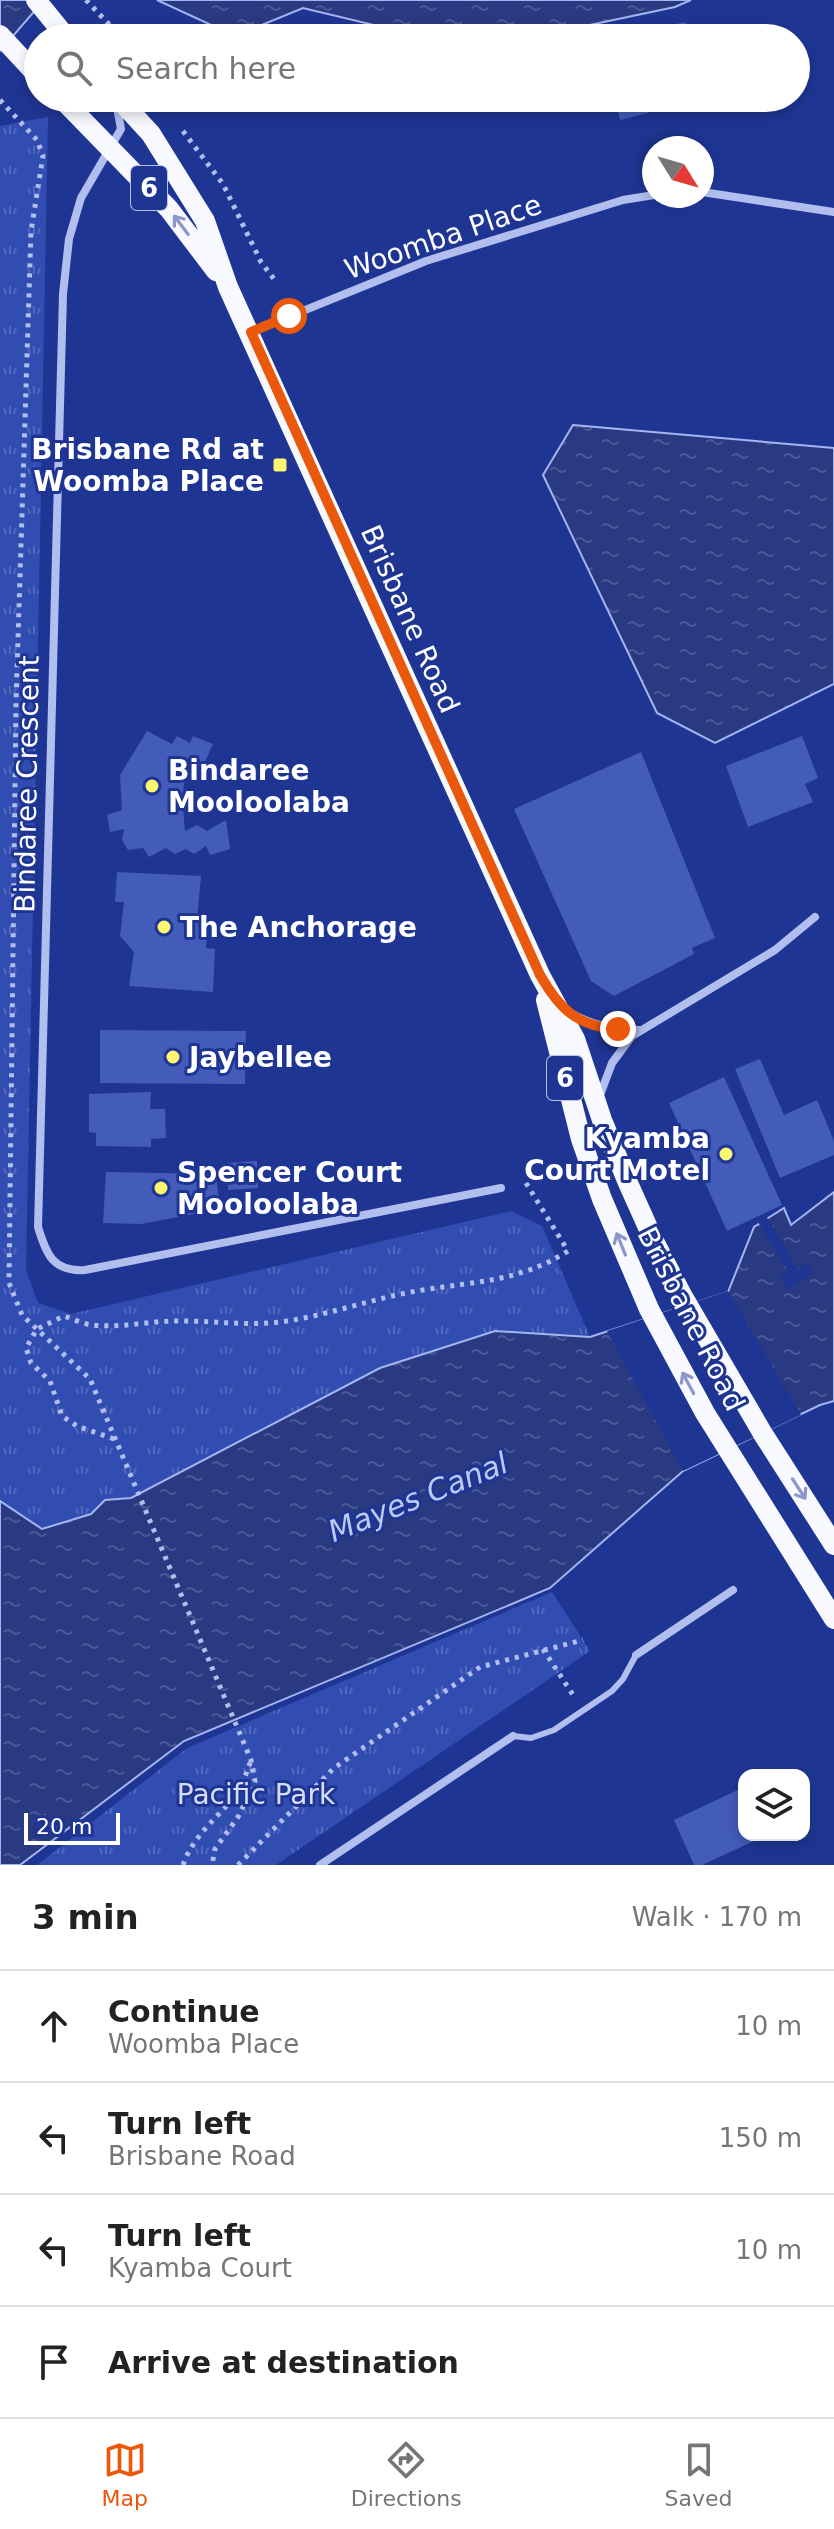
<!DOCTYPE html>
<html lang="en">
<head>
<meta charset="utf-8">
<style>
  body { margin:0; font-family:"DejaVu Sans",sans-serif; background:#f2f2f2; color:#222 }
  .controls { position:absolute; right:24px; bottom:24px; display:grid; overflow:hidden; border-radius:16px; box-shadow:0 4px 12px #0003 }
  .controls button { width:72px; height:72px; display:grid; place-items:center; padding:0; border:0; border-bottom:2px solid #e0e0e0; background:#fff; color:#222; font:40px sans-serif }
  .compass { position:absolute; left:642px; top:136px; width:72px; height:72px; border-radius:50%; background:#fff; box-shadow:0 4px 12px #0003; rotate:127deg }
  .scale { position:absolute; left:24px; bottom:20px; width:96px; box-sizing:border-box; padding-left:8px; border:4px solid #fff; border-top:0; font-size:22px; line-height:28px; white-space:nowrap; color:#fff; -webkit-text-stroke:6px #1f3593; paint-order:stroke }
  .stop { position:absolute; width:24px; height:24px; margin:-18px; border:6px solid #ea580c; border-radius:50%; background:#fff }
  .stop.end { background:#ea580c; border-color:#fff; box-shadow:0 2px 8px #0008 }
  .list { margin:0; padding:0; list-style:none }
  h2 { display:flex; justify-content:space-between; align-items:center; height:104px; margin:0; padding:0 32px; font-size:34px }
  h2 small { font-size:26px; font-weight:400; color:#767676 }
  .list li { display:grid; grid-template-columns:52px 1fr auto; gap:24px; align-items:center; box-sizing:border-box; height:112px; padding:0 32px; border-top:2px solid #e0e0e0 }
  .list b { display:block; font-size:30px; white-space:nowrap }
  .list p { margin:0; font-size:26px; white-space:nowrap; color:#767676 }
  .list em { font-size:26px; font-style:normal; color:#767676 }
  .icon { flex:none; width:44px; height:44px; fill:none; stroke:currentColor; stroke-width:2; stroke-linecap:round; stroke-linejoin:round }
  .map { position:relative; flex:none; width:834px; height:1865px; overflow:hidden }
  .search { position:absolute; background:#fff; box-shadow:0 4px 12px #0003; left:24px; right:24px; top:24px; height:88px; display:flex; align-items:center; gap:20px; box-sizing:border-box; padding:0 28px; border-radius:44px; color:#767676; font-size:30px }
  .sheet { height:552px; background:#fff }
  nav { display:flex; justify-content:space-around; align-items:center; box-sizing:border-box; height:112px; border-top:2px solid #e0e0e0; background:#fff; font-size:22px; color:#767676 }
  nav a { display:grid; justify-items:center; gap:4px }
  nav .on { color:#ea580c }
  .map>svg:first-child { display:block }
  .park { fill:url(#park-tufts) }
  .water { fill:url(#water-ripples); stroke:#a5b5f0; stroke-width:2 }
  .pier { fill:#1f3593 }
  .building { fill:#435bb9 }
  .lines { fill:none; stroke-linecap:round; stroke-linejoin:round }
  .path { stroke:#b1beee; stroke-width:5; stroke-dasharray:4 6; stroke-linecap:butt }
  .lane { stroke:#b1beee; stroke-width:6 }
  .street { stroke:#b1beee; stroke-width:8 }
  .primary { stroke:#f8f9ff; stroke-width:20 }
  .oneway { stroke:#8c97c9 }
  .route { stroke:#ea580c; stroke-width:10 }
  .poi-dot { fill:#fcf671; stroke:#1f3593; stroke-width:3 }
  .labels { text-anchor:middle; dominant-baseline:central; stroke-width:6; stroke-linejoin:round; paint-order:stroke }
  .shield { fill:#1f3593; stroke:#bcc2df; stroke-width:2 }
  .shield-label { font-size:26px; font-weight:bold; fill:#fff }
  .street-label { font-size:28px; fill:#fff; stroke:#1f3593 }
  .poi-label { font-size:28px; font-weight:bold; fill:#fff; stroke:#1f3593; text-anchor:start }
  .park-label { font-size:28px; fill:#d7defa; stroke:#1f3593 }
  .water-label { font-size:30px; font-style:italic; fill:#bdc9f5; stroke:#1f3593 }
</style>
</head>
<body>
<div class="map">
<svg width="834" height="1865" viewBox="0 0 834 1865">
  <defs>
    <pattern id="park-tufts" width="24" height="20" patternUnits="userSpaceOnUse" patternTransform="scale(2)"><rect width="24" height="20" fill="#324db1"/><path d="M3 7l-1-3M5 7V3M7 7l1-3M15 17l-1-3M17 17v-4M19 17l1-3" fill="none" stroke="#5168bd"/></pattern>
    <pattern id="water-ripples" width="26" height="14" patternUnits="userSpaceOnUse" patternTransform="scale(2)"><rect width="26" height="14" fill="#293a82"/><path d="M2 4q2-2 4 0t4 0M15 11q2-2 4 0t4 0" fill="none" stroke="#495895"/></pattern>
  </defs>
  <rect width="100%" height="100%" fill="#1f3593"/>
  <path class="park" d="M48 117 26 1270 38 1303 71 1314 511 1211 542 1226 590 1337 495 1331 380 1368 131 1498 105 1500 91 1514 42 1529 0 1501V126Z
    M552 1592 590 1651 276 1865H37L187 1748Z"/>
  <path class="water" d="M0 0H44L0 51Z
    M157 0H691L675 7 528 38H428L303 8 235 36Z
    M573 425 834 448V684L715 743 657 713 543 475Z
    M834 1192V1401L820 1405 683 1471 550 1588 184 1741 20 1865H0V1501L42 1529 91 1514 105 1500 131 1498 380 1368 495 1331 590 1337 728 1292 754 1227 784 1208 791 1225Z"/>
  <path class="pier" d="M766 1216 798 1269 807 1264 813 1274 788 1290 780 1277 788 1271 758 1222Z
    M728 1291 801 1415 683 1471 607 1331Z"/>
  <path class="building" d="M686 22 689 38H646L644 30Z
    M615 98H656V99L646 102 648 113 620 120Z
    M147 731 172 744 177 736 190 743 193 736 213 744 203 766 188 758 182 798 185 831 197 825 207 831 226 820 230 849 210 855 206 846 194 854 186 849 175 854 166 848 149 857 143 848 128 850 122 840 124 829 110 832 107 815 122 810 120 775Z
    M802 736 818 778 805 784 813 802 748 827 726 766Z
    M641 752 715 938 692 948 694 954 614 996 591 981 514 809Z
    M117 872 201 876 197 919H208L206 948 215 949 213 992 129 986 134 952 120 936 124 902H115Z
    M100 1030 246 1031 245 1084 100 1083Z
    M760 1059 784 1115 817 1100 834 1141V1155L780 1178 735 1069Z
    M724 1077 782 1205 727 1231 669 1103Z
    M151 1092 150 1109H165L166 1138 151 1139V1147L96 1146V1133L89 1132V1094Z
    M257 1161 258 1188 228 1190 227 1163Z
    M106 1172 216 1174 219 1201 209 1204 210 1211 141 1224 103 1223Z
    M744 1787V1835H767L702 1865H694L674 1820Z"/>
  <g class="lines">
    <path class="path" d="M86 0 122 38
      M0 100 37 140 43 156 31 231 16 702 9 1283 22 1315 90 1379 251 1760 255 1781 238 1817 215 1849 212 1865
      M183 131 223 184 261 262 274 279
      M114 1439 77 1426 62 1416 50 1381 31 1363 26 1348 37 1329 64 1316C73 1319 83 1324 92 1325 118 1328 146 1322 171 1321 210 1320 248 1327 287 1321 333 1314 377 1297 423 1290 477 1281 519 1282 568 1251L526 1183
      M543 1649 573 1695
      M183 1865C193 1836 217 1818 236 1795 243 1786 246 1772 251 1761
      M238 1865 334 1768 480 1667 583 1640"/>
    <path class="lane" d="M513 1736 531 1738 554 1730 612 1691 623 1679 636 1655"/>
    <path class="street" d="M116 102 121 129 81 198 69 239 63 294 38 1227C46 1254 53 1272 85 1270L501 1188
      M702 192 834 212
      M251 332 426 261 623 200 654 195
      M565 1010C590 1025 611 1029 639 1030
      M600 1095 612 1063 632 1036 775 950 815 917
      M636 1655 733 1590
      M320 1865 513 1736"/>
    <path class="primary" d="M36 0 67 38
      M0 35 38 76
      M61 98 169 209 216 271
      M118 98 151 134 205 221 228 287 540 975 575 1039 602 1120 628 1183 654 1241 682 1295 763 1434 834 1545
      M546 1000 581 1139 602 1199 649 1309 705 1413 834 1619"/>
  </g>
  <defs><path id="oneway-shaft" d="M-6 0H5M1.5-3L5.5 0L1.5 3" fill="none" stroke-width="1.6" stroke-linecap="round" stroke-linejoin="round" transform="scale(2)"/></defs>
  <g class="oneway">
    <use href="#oneway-shaft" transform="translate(181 225) rotate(-127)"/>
    <use href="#oneway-shaft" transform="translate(621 1244) rotate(-112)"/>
    <use href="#oneway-shaft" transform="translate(688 1383) rotate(-118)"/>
    <use href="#oneway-shaft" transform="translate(799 1489) rotate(57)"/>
  </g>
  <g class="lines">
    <path class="route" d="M289 316 251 332 540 975C559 1008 577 1027 618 1029"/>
  </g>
  <g class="poi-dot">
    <rect x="272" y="457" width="16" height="16" rx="4"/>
    <circle cx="152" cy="786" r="8"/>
    <circle cx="164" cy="927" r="8"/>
    <circle cx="173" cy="1057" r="8"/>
    <circle cx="726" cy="1154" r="8"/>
    <circle cx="161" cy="1188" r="8"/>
  </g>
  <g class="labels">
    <g class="shield">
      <rect x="131" y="166" width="36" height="44" rx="6"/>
      <rect x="547" y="1056" width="36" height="44" rx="6"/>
    </g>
    <g class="shield-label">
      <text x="149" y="188">6</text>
      <text x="565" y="1078">6</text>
    </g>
    <g class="street-label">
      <text transform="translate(443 237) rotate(-19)">Woomba Place</text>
      <text transform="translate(410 619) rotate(66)">Brisbane Road</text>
      <text transform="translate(27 784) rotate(-89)">Bindaree Crescent</text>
      <text transform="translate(691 1319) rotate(63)">Brisbane Road</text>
    </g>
    <g class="poi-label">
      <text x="264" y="449" text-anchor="end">Brisbane Rd at<tspan x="264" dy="32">Woomba Place</tspan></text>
      <text x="168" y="770">Bindaree<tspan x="168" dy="32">Mooloolaba</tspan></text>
      <text x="180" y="927">The Anchorage</text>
      <text x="189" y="1057">Jaybellee</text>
      <text x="710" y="1138" text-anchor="end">Kyamba<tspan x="710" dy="32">Court Motel</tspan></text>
      <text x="177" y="1172">Spencer Court<tspan x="177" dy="32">Mooloolaba</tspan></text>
    </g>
    <g class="park-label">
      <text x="256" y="1794">Pacific Park</text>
    </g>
    <g class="water-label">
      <text transform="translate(418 1497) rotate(-22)">Mayes Canal</text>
    </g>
  </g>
</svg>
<div class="controls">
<button><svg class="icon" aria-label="layers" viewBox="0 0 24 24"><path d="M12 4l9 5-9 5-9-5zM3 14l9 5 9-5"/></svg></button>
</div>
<svg class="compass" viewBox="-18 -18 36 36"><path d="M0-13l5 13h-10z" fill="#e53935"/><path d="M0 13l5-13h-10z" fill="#767676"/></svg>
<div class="scale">20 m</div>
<div class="stop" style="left:289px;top:316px"></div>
<div class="stop end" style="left:618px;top:1029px"></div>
<div class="search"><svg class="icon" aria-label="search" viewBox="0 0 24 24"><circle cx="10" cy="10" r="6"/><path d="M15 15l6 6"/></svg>Search here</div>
</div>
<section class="sheet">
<h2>3 min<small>Walk · 170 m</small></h2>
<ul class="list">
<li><svg class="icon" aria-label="ahead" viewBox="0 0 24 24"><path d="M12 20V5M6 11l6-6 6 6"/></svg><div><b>Continue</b><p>Woomba Place</p></div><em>10 m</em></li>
<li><svg class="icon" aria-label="left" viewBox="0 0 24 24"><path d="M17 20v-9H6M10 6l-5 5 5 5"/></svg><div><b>Turn left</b><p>Brisbane Road</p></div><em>150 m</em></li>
<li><svg class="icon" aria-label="left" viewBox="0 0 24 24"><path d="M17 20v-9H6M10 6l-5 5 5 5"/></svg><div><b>Turn left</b><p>Kyamba Court</p></div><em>10 m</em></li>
<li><svg class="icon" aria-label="arrive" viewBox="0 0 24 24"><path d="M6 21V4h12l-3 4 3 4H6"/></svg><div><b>Arrive at destination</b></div></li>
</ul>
</section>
<nav>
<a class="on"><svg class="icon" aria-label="map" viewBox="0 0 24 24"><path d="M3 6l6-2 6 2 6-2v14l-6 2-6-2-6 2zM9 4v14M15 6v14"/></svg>Map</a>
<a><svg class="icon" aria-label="directions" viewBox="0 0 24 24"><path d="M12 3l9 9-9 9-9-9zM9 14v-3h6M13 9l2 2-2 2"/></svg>Directions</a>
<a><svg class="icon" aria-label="saved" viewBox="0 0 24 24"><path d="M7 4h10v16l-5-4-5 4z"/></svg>Saved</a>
</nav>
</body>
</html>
